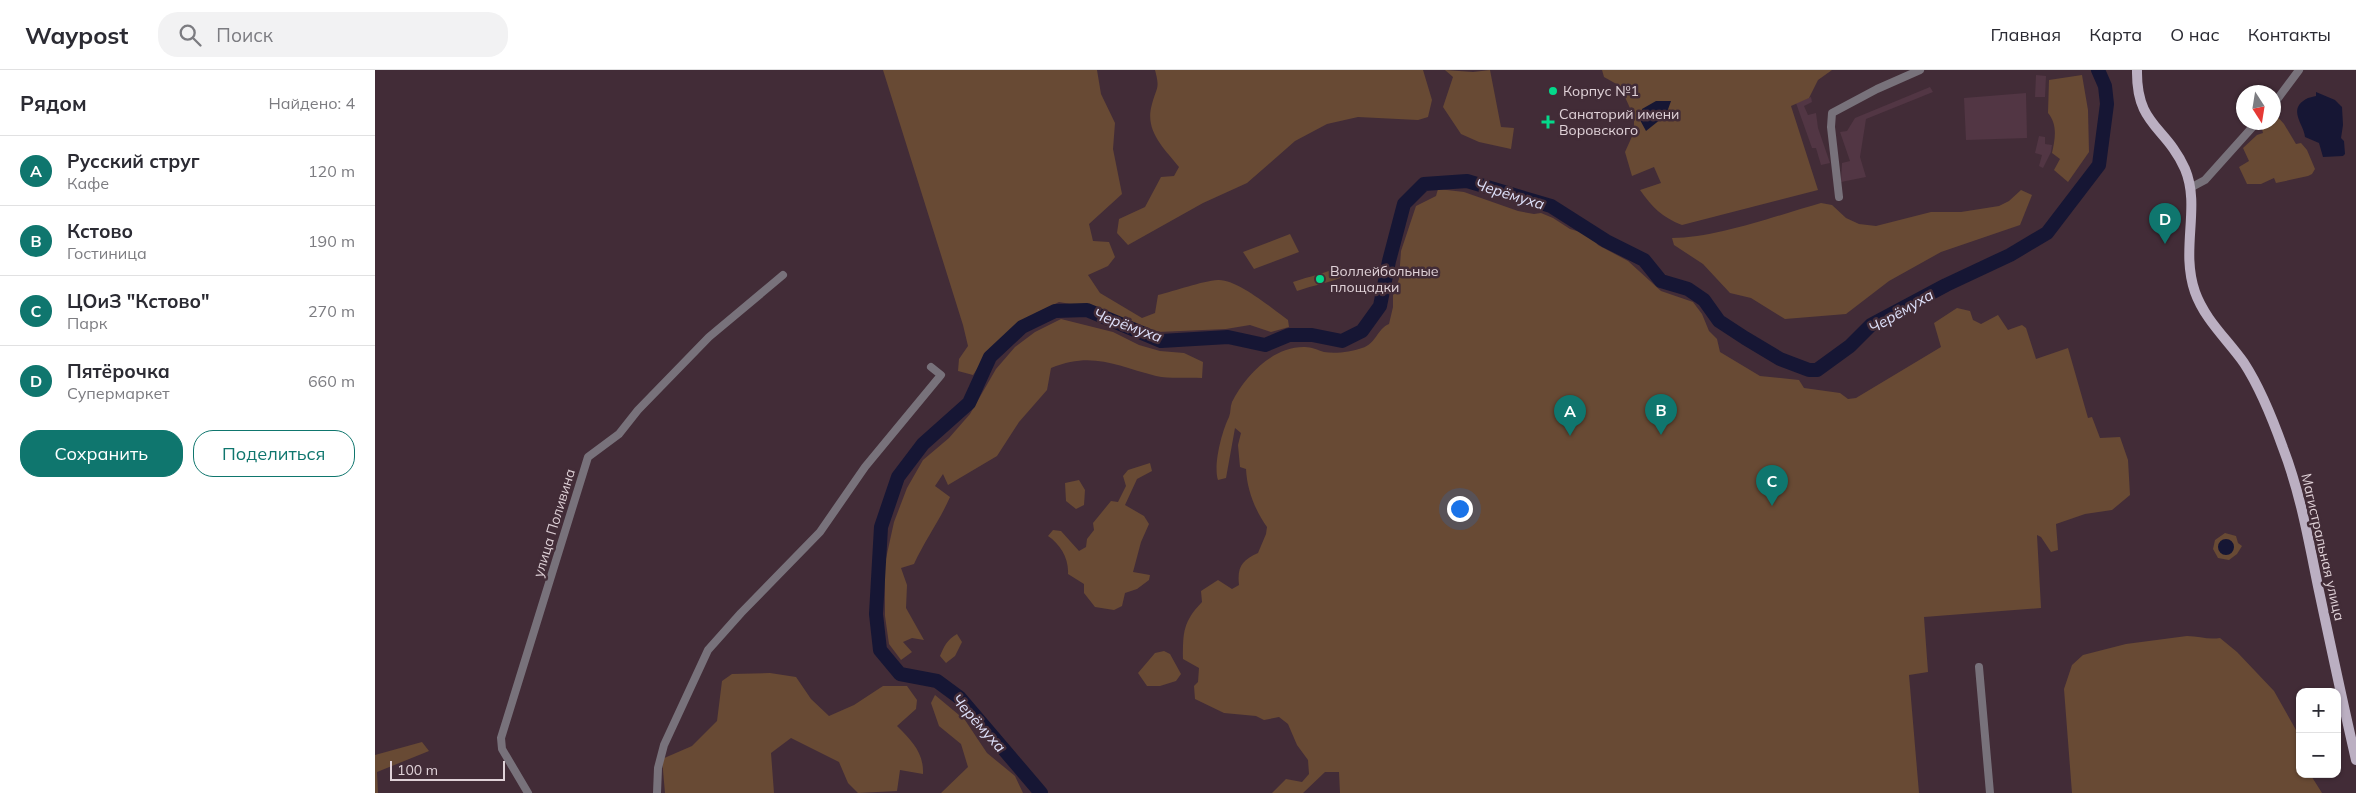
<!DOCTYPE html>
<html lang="ru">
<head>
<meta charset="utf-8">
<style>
  body { margin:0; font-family:Mulish,sans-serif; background:#f2f2f3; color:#2b2b33 }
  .controls { position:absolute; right:15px; bottom:15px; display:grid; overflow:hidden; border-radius:10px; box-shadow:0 1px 4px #0004 }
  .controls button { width:45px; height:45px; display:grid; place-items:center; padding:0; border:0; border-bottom:1px solid #e1e1e2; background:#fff; color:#2b2b33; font:25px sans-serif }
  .compass { position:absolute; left:1861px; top:15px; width:45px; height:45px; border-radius:50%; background:#fff; box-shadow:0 1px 4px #0004; rotate:168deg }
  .scale { position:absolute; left:15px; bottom:12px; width:115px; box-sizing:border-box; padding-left:5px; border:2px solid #e0d2d8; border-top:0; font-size:14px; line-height:18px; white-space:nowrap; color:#e0d2d8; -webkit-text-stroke:4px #422c37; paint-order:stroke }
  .you { position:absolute; left:1084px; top:438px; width:18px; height:18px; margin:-12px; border:4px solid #fff; border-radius:50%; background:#1a73e8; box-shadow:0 0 0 8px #1a73e833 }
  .badge { display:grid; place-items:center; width:32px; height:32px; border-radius:50%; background:#0f766e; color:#fff; font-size:16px; font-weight:700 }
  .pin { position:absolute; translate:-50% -41px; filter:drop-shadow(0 1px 2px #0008) }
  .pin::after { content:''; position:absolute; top:26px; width:18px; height:15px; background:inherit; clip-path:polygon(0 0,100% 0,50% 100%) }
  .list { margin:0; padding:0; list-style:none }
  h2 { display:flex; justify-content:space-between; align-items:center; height:65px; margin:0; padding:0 20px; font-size:21px }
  h2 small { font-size:16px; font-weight:400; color:#7c7c81 }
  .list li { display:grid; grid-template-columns:32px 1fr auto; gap:15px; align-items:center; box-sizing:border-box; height:70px; padding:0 20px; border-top:1px solid #e1e1e2 }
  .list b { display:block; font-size:19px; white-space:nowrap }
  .list p { margin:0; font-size:16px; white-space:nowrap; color:#7c7c81 }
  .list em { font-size:16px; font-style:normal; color:#7c7c81 }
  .actions { display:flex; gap:10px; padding:15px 20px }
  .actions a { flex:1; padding:11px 0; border:1px solid #0f766e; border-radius:20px; text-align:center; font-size:18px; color:#0f766e }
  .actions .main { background:#0f766e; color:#fff }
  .icon { flex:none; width:28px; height:28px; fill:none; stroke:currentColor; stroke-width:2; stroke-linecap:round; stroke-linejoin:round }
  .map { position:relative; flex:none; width:1981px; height:723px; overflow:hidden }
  header { display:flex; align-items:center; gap:30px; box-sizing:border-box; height:70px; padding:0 25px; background:#fff; border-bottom:1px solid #e1e1e2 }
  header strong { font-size:24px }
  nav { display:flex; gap:28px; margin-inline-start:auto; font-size:18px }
  .search { width:350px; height:45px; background:#f2f2f3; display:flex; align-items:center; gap:12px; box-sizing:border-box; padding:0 18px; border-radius:20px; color:#7c7c81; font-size:19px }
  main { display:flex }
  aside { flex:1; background:#fff }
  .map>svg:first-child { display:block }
  .built { fill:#523644 }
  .green { fill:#684a34 }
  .water { fill:#161634 }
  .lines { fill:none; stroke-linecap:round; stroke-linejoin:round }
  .river { stroke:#161634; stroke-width:14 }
  .minor { stroke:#78727b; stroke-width:8 }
  .major { stroke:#bbafc2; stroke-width:10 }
  .poi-dot { fill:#04d98b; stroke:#422c37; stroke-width:2 }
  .labels { text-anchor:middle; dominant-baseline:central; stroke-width:5; stroke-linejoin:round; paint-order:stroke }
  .poi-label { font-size:14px; fill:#e0d2d8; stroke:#422c37; text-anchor:start }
  .street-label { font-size:14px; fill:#e0d2d8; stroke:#422c37 }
  .water-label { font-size:15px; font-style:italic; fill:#dee1fb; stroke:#422c37 }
</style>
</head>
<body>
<header>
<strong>Waypost</strong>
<div class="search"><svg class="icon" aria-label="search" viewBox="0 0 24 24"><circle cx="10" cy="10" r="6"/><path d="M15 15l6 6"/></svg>Поиск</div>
<nav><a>Главная</a><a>Карта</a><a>О нас</a><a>Контакты</a></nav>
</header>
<main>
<aside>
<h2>Рядом<small>Найдено: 4</small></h2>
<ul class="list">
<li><span class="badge">A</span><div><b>Русский струг</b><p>Кафе</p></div><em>120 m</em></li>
<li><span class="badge">B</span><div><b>Кстово</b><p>Гостиница</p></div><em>190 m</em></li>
<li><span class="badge">C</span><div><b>ЦОиЗ &quot;Кстово&quot;</b><p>Парк</p></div><em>270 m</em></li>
<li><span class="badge">D</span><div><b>Пятёрочка</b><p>Супермаркет</p></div><em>660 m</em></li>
</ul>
<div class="actions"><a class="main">Сохранить</a><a>Поделиться</a></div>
</aside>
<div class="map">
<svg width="1981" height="723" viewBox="0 0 1981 723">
  <rect width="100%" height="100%" fill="#422c37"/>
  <path class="built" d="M1661 5 1671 6 1670 27H1660Z
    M1555 17 1558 22 1491 49 1485 87 1491 107 1466 112 1467 93 1475 91 1465 62 1472 61 1480 48Z
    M1651 23 1652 68 1591 70 1589 28Z
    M1436 27 1437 32 1429 36 1433 45 1441 43 1443 58 1455 93 1446 95 1441 78H1437L1421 33Z
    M1664 66 1670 67V74L1677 75 1676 82 1668 98 1664 96 1667 85 1660 83Z"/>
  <path class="green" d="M508 0H722L726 24 740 53 738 79 747 124 714 154 718 171 734 172 740 187 733 196 713 205 725 223 767 248 780 243 783 225C800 221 827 211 843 210 862 209 898 239 913 250L914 257 896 262 875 255 851 259 783 262 767 259 718 238 684 232 661 243 627 270 609 289 598 305 583 301 584 289 593 276 588 255Z
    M780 0H1048L1057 30 1053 47 1043 50 983 47 952 54 920 71 872 113 828 133 753 175 742 163 744 149 770 137 786 107 799 106 804 97C789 78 769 61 777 34 782 16 785 19 780 0Z
    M1070 0 1098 2 1115 0 1126 57 1139 58 1136 79 1104 72 1086 64 1068 37 1078 7Z
    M1227 0H1457L1443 10 1434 28 1416 36 1443 120 1307 155C1287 147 1277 137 1265 120L1286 113 1279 97 1257 106 1250 82 1259 62V47L1245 16 1229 7Z
    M1707 5 1713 40 1714 82 1693 112 1679 100 1685 89 1677 83C1680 69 1683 55 1673 43L1674 10Z
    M1901 45 1909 54 1921 74 1926 73 1932 80 1940 99 1937 104 1933 106 1901 113 1899 108 1886 114H1872L1864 97 1874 91 1868 78 1882 65 1888 63 1887 59 1890 55 1898 52 1899 47Z
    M1063 119 1089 122 1143 141 1159 144 1166 143 1178 148 1195 159 1215 165 1223 175 1253 191 1286 221 1318 232 1327 244 1334 261 1342 269 1345 282 1385 306 1424 310 1429 318 1465 323 1473 329 1481 328 1566 277 1559 253 1582 238 1595 241 1598 250 1606 254 1623 245 1633 260 1647 255 1651 258 1661 289 1693 278 1713 348 1717 347 1725 368 1745 367 1753 390 1755 425 1737 440 1710 444 1681 454 1683 480 1676 482 1666 467 1662 465 1666 538 1549 547 1553 602 1534 605 1544 723H965L964 702H950L928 723H897L911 709 927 712 934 704 933 690 922 675 913 654 904 647 889 650 881 646 849 643 820 629 819 616 823 612 824 598 808 589C808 562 808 552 827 532L826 521 843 510 857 519 864 515C862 497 867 490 883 483L891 464 892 457C880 440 872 420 871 399L865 397 863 375 866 363 860 358 851 408 843 410C838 395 847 361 854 347 856 342 855 337 857 332 870 306 898 276 930 277 936 277 943 280 949 282 960 284 976 282 987 278 1001 274 1002 259 1014 254L1018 237V225L1024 209 1026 181 1041 136 1061 126Z
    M1646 120 1657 125 1645 155 1566 182 1514 211 1471 244 1410 249 1376 228 1355 223 1328 194 1299 175 1297 168C1341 168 1403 145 1446 133L1457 135 1471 148 1484 154 1501 156 1556 142H1586L1624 136 1634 131Z
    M915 164 924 182 879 199 868 182Z
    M965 196 970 206C954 213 939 215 922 221L918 212C935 206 950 204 965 196Z
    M686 249 738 262 764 275 785 281 809 283 828 292 827 308C812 307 795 309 781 306 741 296 718 281 676 298L672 320 644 352 622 386 573 415 568 404 560 416 575 427C565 450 550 470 539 494L526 498 532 515 531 538 549 570 537 568 528 572 537 582 526 590 514 574 510 546V493L519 452 532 418 548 390 574 368 595 344 621 299 640 277 660 262Z
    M775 393 777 401 762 409 750 435 769 446 774 454 766 472 758 502 775 505 774 510 762 519 750 523 747 536 739 540 720 537 709 523V514L693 504C694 488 685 474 673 466L678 460 686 461 704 481 711 477 712 469 719 460 718 453 736 431 743 432 751 416 748 406 753 400Z
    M704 410 710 420 709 435 701 439 691 431 690 413Z
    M1850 463 1861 466 1863 473 1867 476 1862 484 1854 490 1843 488 1838 479 1840 470Z
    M582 564 587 572 580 586 571 593 565 586C569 576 572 570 582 564Z
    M1812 566C1824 566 1833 570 1845 568L1862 582 1899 621 1921 660 1925 680V704H1935L1947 723H1697L1689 619 1697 595 1708 585 1751 574Z
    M789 581 795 584 806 604 801 611 785 616H772L763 603 780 583Z
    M395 603 421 607 436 629 454 646 479 635 508 616H532L542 630 541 639 522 656C537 671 549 683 548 704L525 700 522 721 483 723 473 713 464 692 416 668 396 683 399 723H290L287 689 317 676 342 651 347 611 357 604Z
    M560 625 590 650 612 683 640 706 648 723H566L593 697 586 674 564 656 556 633Z
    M47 672 54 681 2 702 3 723H0V685Z"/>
  <path class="water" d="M1941 22 1960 30 1967 37 1968 55 1966 68 1969 71 1970 84 1968 86 1948 87 1944 73 1930 67C1929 54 1911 39 1933 28 1936 27 1938 27 1941 26Z
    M1281 31H1296L1291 45 1271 61 1265 50 1267 39Z
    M1843 477a8 8 0 1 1 16 0a8 8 0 1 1-16 0Z"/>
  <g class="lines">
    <path class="river" d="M666 723 585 628 562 611 525 604 505 580 501 544 506 457 523 407 548 374 594 333 615 287 647 257 680 241 712 240 786 271 853 267 890 275 914 265H937L967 271 987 261 1005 236 1014 191 1029 134 1049 114 1092 111 1176 136 1231 171 1269 190 1286 211 1313 219 1329 230 1344 251 1370 268 1405 289 1434 300H1442L1475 276 1496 255 1571 215 1635 185 1672 163 1724 95 1732 34 1730 16 1723 0"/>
    <path class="minor" d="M1898 35 1924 0
      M1815 118 1830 110 1882 52
      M1464 127 1456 57 1457 43 1502 19 1545 0
      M1604 597 1615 723
      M153 723 127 679 126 668 213 387 244 364 263 340 334 267 408 205
      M282 723 283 698 289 675 333 580 366 543 445 462 490 397 566 305 556 297"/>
    <path class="major" d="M1762 0C1761 56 1791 56 1810 99 1826 137 1805 179 1820 222 1830 250 1852 269 1869 293 1886 319 1898 350 1908 378 1926 425 1934 473 1944 521 1956 577 1968 634 1981 690"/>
  </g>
  <g class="poi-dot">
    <circle cx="1178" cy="21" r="5"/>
    <path d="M1170.5 44.5h5v5h5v5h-5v5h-5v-5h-5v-5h5z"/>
    <circle cx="945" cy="209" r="5"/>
  </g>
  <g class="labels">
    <g class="poi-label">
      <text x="1188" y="21">Корпус №1</text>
      <text x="1184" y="44">Санаторий имени<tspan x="1184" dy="16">Воровского</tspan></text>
      <text x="955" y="201">Воллейбольные<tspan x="955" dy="16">площадки</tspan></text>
    </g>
    <g class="street-label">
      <text transform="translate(179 453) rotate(-73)">улица Поливина</text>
      <text transform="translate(1948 477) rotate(77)">Магистральная улица</text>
    </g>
    <g class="water-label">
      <text transform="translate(1135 124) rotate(17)">Черёмуха</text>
      <text transform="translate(1526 241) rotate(-30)">Черёмуха</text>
      <text transform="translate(753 255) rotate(20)">Черёмуха</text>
      <text transform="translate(604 653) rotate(48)">Черёмуха</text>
    </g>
  </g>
</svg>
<div class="controls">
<button>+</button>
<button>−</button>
</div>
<svg class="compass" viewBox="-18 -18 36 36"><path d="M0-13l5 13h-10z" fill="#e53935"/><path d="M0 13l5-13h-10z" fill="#7c7c81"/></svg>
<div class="scale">100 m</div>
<div class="you"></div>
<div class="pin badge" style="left:1195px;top:366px">A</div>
<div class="pin badge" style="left:1286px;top:365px">B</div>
<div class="pin badge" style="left:1397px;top:436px">C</div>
<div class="pin badge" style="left:1790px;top:174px">D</div>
</div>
</main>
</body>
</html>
